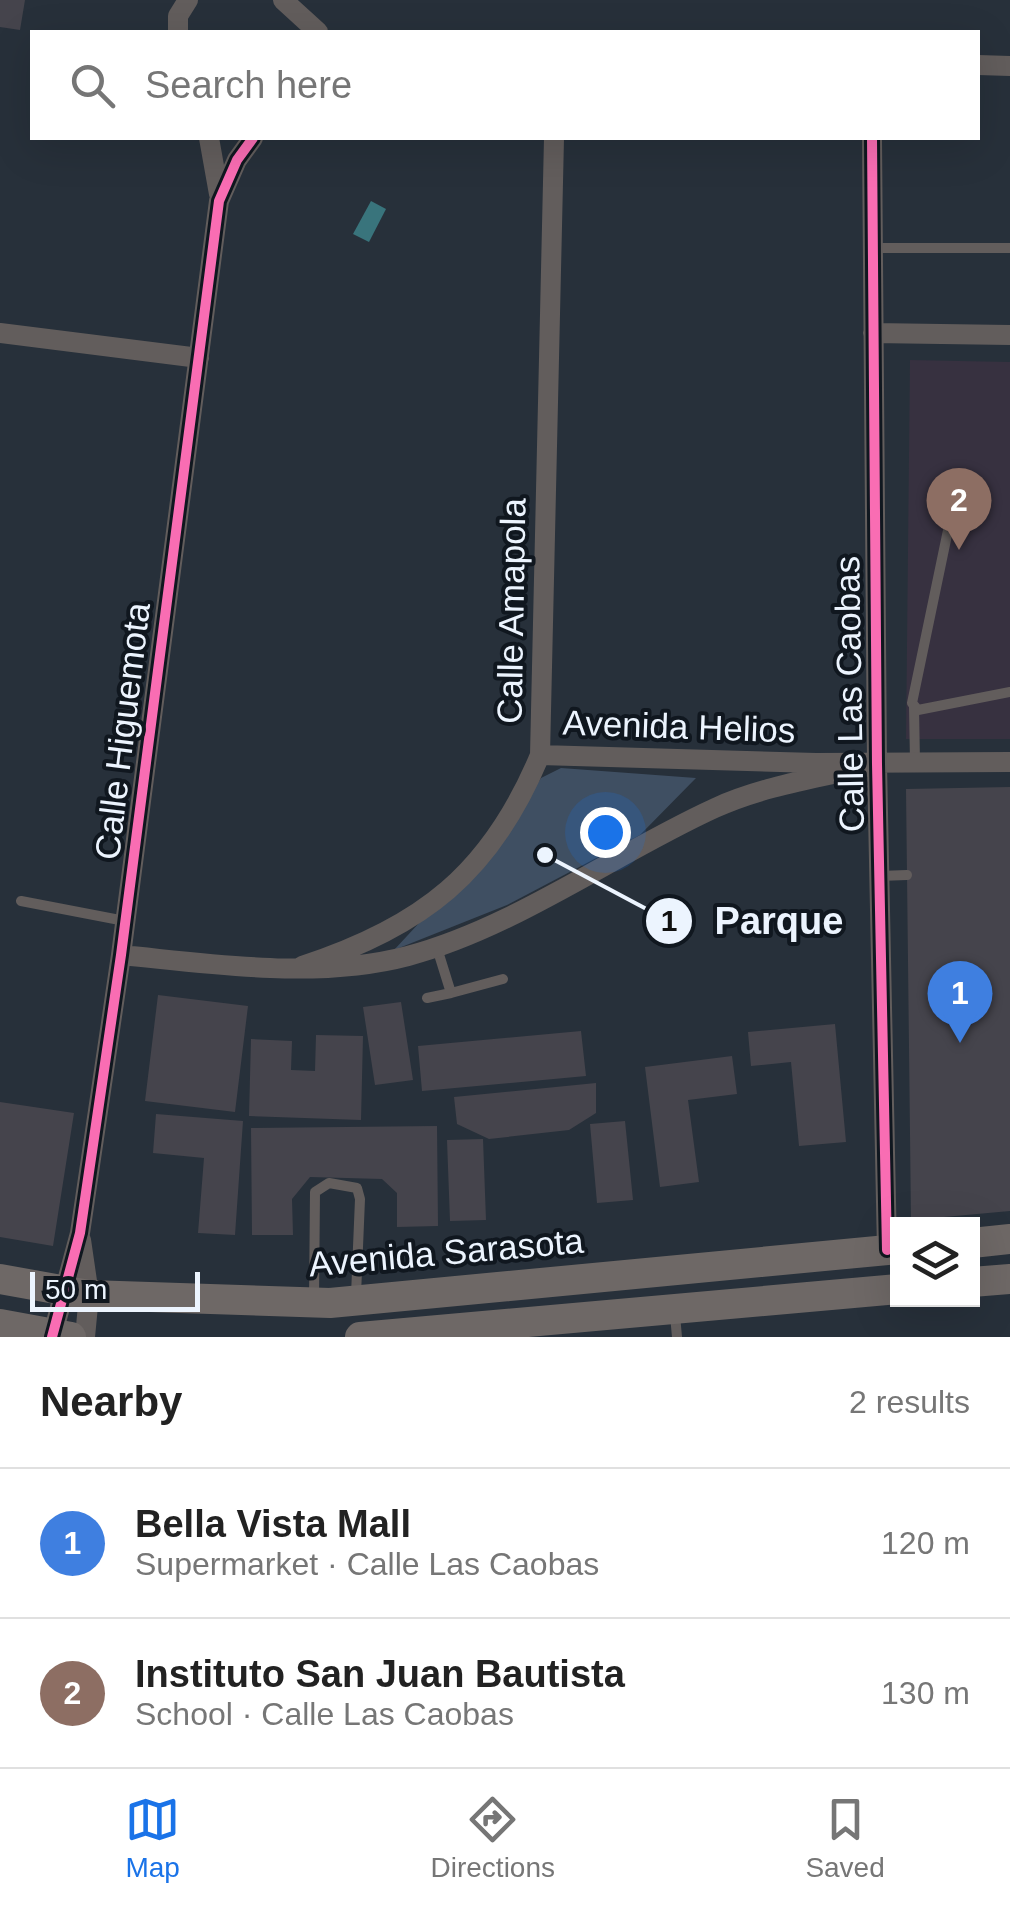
<!DOCTYPE html>
<html lang="en">
<head>
<meta charset="utf-8">
<style>
  body { margin:0; font-family:Arial,sans-serif; background:#f6f6f6; color:#222 }
  .controls { position:absolute; right:30px; bottom:30px; display:grid; overflow:hidden; border-radius:0px; box-shadow:0 10px 40px #0002 }
  .controls button { width:90px; height:90px; display:grid; place-items:center; padding:0; border:0; border-bottom:2px solid #e0e0e0; background:#fff; color:#222; font:50px sans-serif }
  .scale { position:absolute; left:30px; bottom:25px; width:170px; box-sizing:border-box; padding-left:10px; border:5px solid #ecf4fe; border-top:0; font-size:28px; line-height:35px; white-space:nowrap; color:#ecf4fe; -webkit-text-stroke:8px #10171f; paint-order:stroke }
  .you { position:absolute; left:605px; top:832px; width:35px; height:35px; margin:-25px; border:8px solid #fff; border-radius:50%; background:#1a73e8; box-shadow:0 0 0 15px #1a73e833 }
  .badge { display:grid; place-items:center; width:65px; height:65px; border-radius:50%; background:#1a73e8; color:#fff; font-size:32px; font-weight:700 }
  .pin { position:absolute; translate:-50% -82px; filter:drop-shadow(0 2px 5px #0008) }
  .pin::after { content:''; position:absolute; top:52px; width:35px; height:30px; background:inherit; clip-path:polygon(0 0,100% 0,50% 100%) }
  .list { margin:0; padding:0; list-style:none }
  h2 { display:flex; justify-content:space-between; align-items:center; height:130px; margin:0; padding:0 40px; font-size:42px }
  h2 small { font-size:32px; font-weight:400; color:#767676 }
  .list li { display:grid; grid-template-columns:65px 1fr auto; gap:30px; align-items:center; box-sizing:border-box; height:150px; padding:0 40px; border-top:2px solid #e0e0e0 }
  .list b { display:block; font-size:38px; white-space:nowrap }
  .list p { margin:0; font-size:32px; white-space:nowrap; color:#767676 }
  .list em { font-size:32px; font-style:normal; color:#767676 }
  .icon { flex:none; width:55px; height:55px; fill:none; stroke:currentColor; stroke-width:2; stroke-linecap:round; stroke-linejoin:round }
  .map { position:relative; flex:none; width:1010px; height:1337px; overflow:hidden }
  .search { position:absolute; background:#fff; box-shadow:0 10px 40px #0002; left:30px; right:30px; top:30px; height:110px; display:flex; align-items:center; gap:25px; box-sizing:border-box; padding:0 35px; border-radius:0px; color:#767676; font-size:38px }
  .sheet { height:430px; background:#fff }
  nav { display:flex; justify-content:space-around; align-items:center; box-sizing:border-box; height:140px; border-top:2px solid #e0e0e0; background:#fff; font-size:28px; color:#767676 }
  nav a { display:grid; justify-items:center; gap:5px }
  nav .on { color:#1a73e8 }
  .map>svg:first-child { display:block }
  .education { fill:#373140 }
  .green { fill:#3f4f62 }
  .water { fill:#39747c }
  .building { fill:#45444c }
  .lines { fill:none; stroke-linecap:round; stroke-linejoin:round }
  .service { stroke:#625d5c; stroke-width:10 }
  .minor { stroke:#625d5c; stroke-width:20 }
  .secondary { stroke:#6e6866; stroke-width:30 }
  .cycleway-casing { stroke:#10171f; stroke-width:16 }
  .cycleway { stroke:#f96db3; stroke-width:10 }
  .labels { text-anchor:middle; dominant-baseline:central; stroke-width:8; stroke-linejoin:round; paint-order:stroke }
  .street-label { font-size:35px; fill:#ecf4fe; stroke:#10171f }
  .leader { fill:none; stroke:#ecf4fe; stroke-width:4 }
  .callout-dot { fill:#ecf4fe; stroke:#10171f; stroke-width:4 }
  .mark-label { font-size:30px; text-anchor:middle; font-weight:bold; fill:#111 }
  .callout-label { font-size:38px; text-anchor:middle; font-weight:bold; fill:#ecf4fe; stroke:#10171f; stroke-width:8; stroke-linejoin:round; paint-order:stroke }
</style>
</head>
<body>
<div class="map">
<svg width="1010" height="1337" viewBox="0 0 1010 1337">
  <rect width="100%" height="100%" fill="#27303a"/>
  <path class="education" d="M910 360 1010 362V739H906Z"/>
  <path class="green" d="M561 768 696 778 640 835 507 905 394 950 514 821 541 778Z"/>
  <path class="water" d="M371 201 386 209 369 242 353 234Z"/>
  <path class="building" d="M0 0H25L20 30 0 27Z
    M1010 787V1211L911 1220 906 789Z
    M158 995 248 1006 235 1112 145 1101Z
    M401 1002 413 1080 375 1085 363 1007Z
    M835 1024 846 1142 799 1146 791 1062 751 1066 748 1032Z
    M581 1031 586 1076 422 1091 418 1046Z
    M316 1035 363 1036 361 1120 249 1116 251 1039 292 1041 291 1070 315 1071Z
    M732 1056 737 1094 688 1100 699 1182 660 1187 645 1067Z
    M596 1083V1113L569 1130 489 1139 457 1124 454 1097Z
    M0 1102 74 1113 53 1246 0 1237Z
    M156 1114 243 1121 235 1235 198 1233 204 1158 153 1153Z
    M625 1121 633 1200 597 1203 590 1124Z
    M437 1126 438 1226 397 1227V1193L382 1179 310 1177 292 1199 293 1235H252L251 1128Z
    M483 1139 486 1220 450 1221 447 1140Z"/>
  <g class="lines">
    <path class="service" d="M874 248H1010
      M952 511 912 703 918 710 1010 692
      M914 707 915 762
      M879 876 907 875
      M21 901 125 921
      M437 948 451 993 503 979
      M427 998 451 993
      M314 1301 315 1192 329 1183 357 1188 360 1199 356 1295
      M675 1315 677 1337"/>
    <path class="minor" d="M283 0 318 32
      M178 32V16L188 0
      M978 65 1010 66
      M209 138 219 194
      M872 138 877 764 887 1250
      M0 333 199 358
      M873 333 1010 335
      M540 755 816 763 1010 762
      M121 955C214 964 317 980 408 956 514 928 616 853 715 808 765 785 824 777 877 764
      M302 966C422 927 491 873 540 755L554 138
      M81 1240 89 1295 85 1337
      M52 1337 80 1233 121 955 219 201 237 160 253 138"/>
    <path class="secondary" d="M972 1243 1010 1239
      M0 1279 89 1295 330 1303 898 1249
      M972 1282 1010 1279
      M0 1324 71 1337
      M360 1337 898 1289"/>
    <defs>
      <path id="cycleway" d="M872 138 877 764 887 1250
        M52 1337 80 1233 121 955 219 201 237 160 253 138"/>
    </defs>
    <use href="#cycleway" class="cycleway-casing"/>
    <use href="#cycleway" class="cycleway"/>
  </g>
  <g class="labels">
    <g class="street-label">
      <text transform="translate(511 611) rotate(-89)">Calle Amapola</text>
      <text transform="translate(849 694) rotate(-91)">Calle Las Caobas</text>
      <text transform="translate(679 726) rotate(2)">Avenida Helios</text>
      <text transform="translate(122 731) rotate(-83)">Calle Higuemota</text>
      <text transform="translate(446 1252) rotate(-5)">Avenida Sarasota</text>
    </g>
  </g>
  <path class="leader" d="M545 855L669 921"/>
  <g class="callout-dot">
    <circle cx="545" cy="855" r="10"/>
    <circle cx="669" cy="921" r="25"/>
  </g>
  <g class="mark-label">
    <text x="669" y="931">1</text>
  </g>
  <g class="callout-label">
    <text x="779" y="934">Parque</text>
  </g>
</svg>
<div class="controls">
<button><svg class="icon" aria-label="layers" viewBox="0 0 24 24"><path d="M12 4l9 5-9 5-9-5zM3 14l9 5 9-5"/></svg></button>
</div>
<div class="scale">50 m</div>
<div class="you"></div>
<div class="pin badge" style="left:960px;top:1043px;background:#3f7fe0">1</div>
<div class="pin badge" style="left:959px;top:550px;background:#8d6e63">2</div>
<div class="search"><svg class="icon" aria-label="search" viewBox="0 0 24 24"><circle cx="10" cy="10" r="6"/><path d="M15 15l6 6"/></svg>Search here</div>
</div>
<section class="sheet">
<h2>Nearby<small>2 results</small></h2>
<ul class="list">
<li><span class="badge" style="background:#3f7fe0">1</span><div><b>Bella Vista Mall</b><p>Supermarket · Calle Las Caobas</p></div><em>120 m</em></li>
<li><span class="badge" style="background:#8d6e63">2</span><div><b>Instituto San Juan Bautista</b><p>School · Calle Las Caobas</p></div><em>130 m</em></li>
</ul>
</section>
<nav>
<a class="on"><svg class="icon" aria-label="map" viewBox="0 0 24 24"><path d="M3 6l6-2 6 2 6-2v14l-6 2-6-2-6 2zM9 4v14M15 6v14"/></svg>Map</a>
<a><svg class="icon" aria-label="directions" viewBox="0 0 24 24"><path d="M12 3l9 9-9 9-9-9zM9 14v-3h6M13 9l2 2-2 2"/></svg>Directions</a>
<a><svg class="icon" aria-label="saved" viewBox="0 0 24 24"><path d="M7 4h10v16l-5-4-5 4z"/></svg>Saved</a>
</nav>
</body>
</html>
